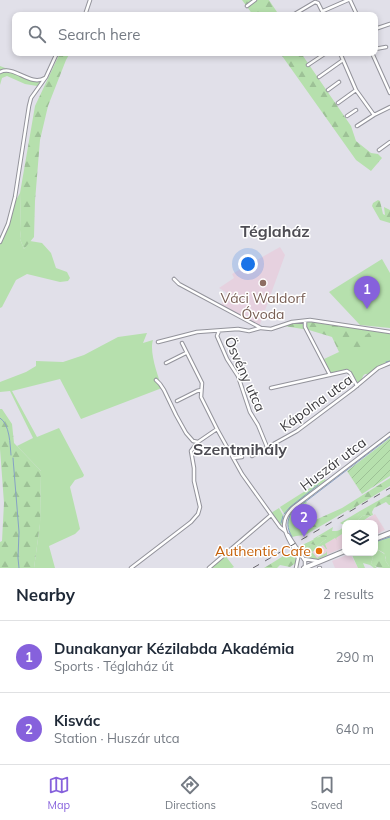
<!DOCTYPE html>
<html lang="en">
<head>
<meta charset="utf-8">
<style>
  body { margin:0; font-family:Mulish,sans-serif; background:#f2f2f3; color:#1f2937 }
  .controls { position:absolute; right:12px; bottom:12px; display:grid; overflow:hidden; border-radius:8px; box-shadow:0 2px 6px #0003 }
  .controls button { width:36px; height:36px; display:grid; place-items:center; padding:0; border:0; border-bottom:1px solid #e0e1e3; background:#fff; color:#1f2937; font:20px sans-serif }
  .you { position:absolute; left:248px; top:264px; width:14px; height:14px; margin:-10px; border:3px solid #fff; border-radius:50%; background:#1a73e8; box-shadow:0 0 0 6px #1a73e833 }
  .badge { display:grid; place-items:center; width:26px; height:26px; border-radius:50%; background:#8661dc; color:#fff; font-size:13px; font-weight:700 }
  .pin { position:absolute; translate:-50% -33px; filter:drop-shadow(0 1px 2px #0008) }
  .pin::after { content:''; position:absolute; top:21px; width:14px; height:12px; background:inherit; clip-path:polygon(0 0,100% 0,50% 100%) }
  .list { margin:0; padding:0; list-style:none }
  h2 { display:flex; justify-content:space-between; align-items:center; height:52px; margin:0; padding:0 16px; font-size:17px }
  h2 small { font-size:13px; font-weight:400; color:#747a83 }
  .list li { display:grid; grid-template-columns:26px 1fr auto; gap:12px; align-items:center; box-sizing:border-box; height:72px; padding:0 16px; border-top:1px solid #e0e1e3 }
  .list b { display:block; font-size:15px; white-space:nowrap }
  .list p { margin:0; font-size:13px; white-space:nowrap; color:#747a83 }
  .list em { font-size:13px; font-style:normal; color:#747a83 }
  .icon { flex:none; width:22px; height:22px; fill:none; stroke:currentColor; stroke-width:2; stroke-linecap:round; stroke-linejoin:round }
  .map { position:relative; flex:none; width:390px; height:568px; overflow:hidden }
  .search { position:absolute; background:#fff; box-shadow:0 2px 6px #0003; left:12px; right:12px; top:12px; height:44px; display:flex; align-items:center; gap:10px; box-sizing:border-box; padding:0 14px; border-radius:8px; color:#747a83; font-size:15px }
  .sheet { height:196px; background:#fff }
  nav { display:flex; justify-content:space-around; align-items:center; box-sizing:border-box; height:56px; border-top:1px solid #e0e1e3; background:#fff; font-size:11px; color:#747a83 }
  nav a { display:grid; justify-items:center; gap:2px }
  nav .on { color:#8661dc }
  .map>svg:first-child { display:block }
  .commercial { fill:#e7d0dc }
  .education { fill:#e6d1df }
  .grass { fill:#b6e0ad }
  .forest { fill:url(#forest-firs) }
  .garden { fill:url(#garden-furrows) }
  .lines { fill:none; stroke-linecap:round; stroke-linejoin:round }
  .stream { stroke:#86a1c5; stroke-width:1 }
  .street-casing { stroke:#93939b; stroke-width:4.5 }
  .primary-casing { stroke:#93939b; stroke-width:6 }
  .street { stroke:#fff; stroke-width:2.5 }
  .primary { stroke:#fff; stroke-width:4 }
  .rail { stroke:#646368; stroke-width:1; stroke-dasharray:7 7; stroke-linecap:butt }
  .education-dot { fill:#8d6e63; stroke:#fff; stroke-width:1.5 }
  .food-dot { fill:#e8710a; stroke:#fff; stroke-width:1.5 }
  .labels { text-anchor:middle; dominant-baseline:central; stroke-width:3; stroke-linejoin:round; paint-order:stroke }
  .education-label { font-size:14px; fill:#785e54; stroke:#fff }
  .street-label { font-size:14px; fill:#3d3c40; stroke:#fff }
  .food-label { font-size:14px; fill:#c56008; stroke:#fff; text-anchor:end }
  .quarter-label { font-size:16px; font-weight:bold; fill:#4e4d54; stroke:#fff }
</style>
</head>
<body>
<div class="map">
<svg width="390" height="568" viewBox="0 0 390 568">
  <defs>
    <pattern id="forest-firs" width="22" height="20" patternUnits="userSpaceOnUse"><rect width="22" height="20" fill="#b6e0ad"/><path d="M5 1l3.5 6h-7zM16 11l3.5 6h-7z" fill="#9dc196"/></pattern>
    <pattern id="garden-furrows" width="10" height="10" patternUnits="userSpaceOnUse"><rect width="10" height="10" fill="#b6e0ad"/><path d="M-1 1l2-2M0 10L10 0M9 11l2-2" fill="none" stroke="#9dc196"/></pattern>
  </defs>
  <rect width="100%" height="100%" fill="#e1e0e9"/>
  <path class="commercial" d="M375 514 385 530 375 535V523H360Z
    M345 532V547L316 559 312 552Z"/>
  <path class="education" d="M280 247 285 255 259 327 221 305 227 293 219 288 234 278 232 274Z
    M349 554 350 555H351L358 568H335L332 561Z"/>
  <path class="grass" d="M0 66 36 80 43 78 37 86 25 84 7 76 2 78 0 85Z
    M20 193 21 230 20 239 24 249 30 241 42 243 51 253 56 268 67 272 70 278 68 281 60 282 27 274 16 280 2 307 0 308V236L8 227 15 202Z
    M382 259 390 273V328L360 325 329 292Z
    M357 328 390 333V361L379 366 369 374H365L363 376 362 379 358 383 350 370 332 373 330 372 324 359 339 352Z
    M147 333 143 343 153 340C149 352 158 376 162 388L81 419 60 379 12 391 37 437 59 428 84 475 83 477 75 480 70 487 80 529 75 534 49 546 55 568H34L40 524 41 471 17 446 33 438 10 391 0 392V382L26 372 36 366V361L63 362 84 355 118 337Z
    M324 479 326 480 293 506 285 515 280 507Z
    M305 500 307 503 293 513 307 534C304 536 298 535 292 537 282 518 291 512 305 500Z
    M279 508 284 517 283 524 281 525 271 513Z
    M360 511 361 512 357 516 356 522 362 516 369 515 370 516 360 523H345V532L336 538 337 540 335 538 325 544 327 549H326L323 545 312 552 317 558 326 553 327 551V555L316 560H312L305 553 309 549 311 544 317 546 326 539 319 536 315 540 313 539 333 527 332 531C338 531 341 531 344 525L340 523Z
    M390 536V568H389V566L385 560 386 557 384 553 375 548V542Z
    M350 553H369L373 558 371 563 377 568H374L370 565 363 563 365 568H358L352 555 349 556V554Z
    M224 554 234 567 232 568H207Z"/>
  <path class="forest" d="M242 0H269L279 15H253Z
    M60 53H70L66 60 48 106 40 140 35 201 34 237 24 249 20 239 21 230 20 193 35 106Z
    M280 53H301L351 126 356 141 371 153 378 154 382 158 371 171 356 160Z
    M378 200 380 201 383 214 385 215 384 207 390 210V223L380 220 372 206 373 203Z
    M304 321 357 328 361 333 364 332 366 335 370 332 374 335 375 338 373 343 369 345 372 349 370 350 368 347 366 348V351L359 353 348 345V347L339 352 332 337 309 330 284 326Z
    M0 409H2L12 424 14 443 41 471 40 524 34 568H0V542L2 541 4 503 0 449Z
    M390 478V486L349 511 348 510 307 534 302 526 342 508Z
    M390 494V505H389L386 502 374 508 372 512 373 515 370 516 369 515 362 516 356 522 354 521 352 519 359 514 360 511Z
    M323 535 327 536 326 539 317 546 311 544 309 549 305 553 312 560 304 557 298 547Z
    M375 548 386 555 385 560 389 566V568C382 568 375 568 371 563L373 558 369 553H375Z
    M293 550 297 562 290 567 280 565 277 568H264Z"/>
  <path class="garden" d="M390 438V476L362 494 347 471Z"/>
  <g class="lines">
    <path class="stream" d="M386 362 390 361
      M0 418C10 424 10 445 11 455
      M13 458 19 532 18 558 19 568
      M284 514 290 507 318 485
      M281 523 283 516
      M292 537C287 528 286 521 292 512L390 437
      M375 542 390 537"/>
    <defs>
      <path id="street" d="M350 0 357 15
        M247 6 255 0
        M323 11 348 0
        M85 15 90 0
        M293 15 315 2 318 3 324 15
        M375 29 390 24
        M375 49 386 47
        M340 53 356 90 374 115
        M372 53 390 93
        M308 65 326 53
        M0 72C15 65 30 87 45 78
        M319 77 343 60
        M328 90 339 82
        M338 103 356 90
        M347 116 356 110
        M357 126 374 115 390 107
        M379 150 390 142
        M0 242 8 224 15 197 29 106 31 98 46 77 57 53
        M174 279 179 284 261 328 271 329 292 322 310 320 390 332
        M305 321V327L330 375
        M219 331 217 336 227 359 238 376 250 412 258 425 267 447
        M158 342 197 332 238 329 249 331 260 328
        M182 343 202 383 201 397 217 429
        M166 363 186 353
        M271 388 347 371 350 373 357 386
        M177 401 197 391 201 390
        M198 442 217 429 242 474 280 527 285 531
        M252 456 297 431 353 389 378 368 390 363
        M233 458 242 457
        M288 535 305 561V567
        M304 559 317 561
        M131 568 191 522 198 514 200 507 194 481V468L191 451 198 442 193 441 186 433 176 415 164 390 160 384 156 380
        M209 568 271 515
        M296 568 298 558C291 539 273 525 294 507L390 434
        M319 568H320"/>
      <path id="primary" d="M375 539 390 533
        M304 568 345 551"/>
    </defs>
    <use href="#street" class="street-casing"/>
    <use href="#primary" class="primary-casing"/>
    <use href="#street" class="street"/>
    <use href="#primary" class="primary"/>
    <path class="rail" d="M253 568 390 488"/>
  </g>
  <circle class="education-dot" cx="263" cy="283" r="4"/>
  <circle class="food-dot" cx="319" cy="551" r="4"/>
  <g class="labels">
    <g class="education-label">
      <text x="263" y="298">Váci Waldorf<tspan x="263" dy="16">Óvoda</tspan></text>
    </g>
    <g class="street-label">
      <text transform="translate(245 374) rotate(66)">Ösvény utca</text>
      <text transform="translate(316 403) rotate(-36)">Kápolna utca</text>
      <text transform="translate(333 464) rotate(-37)">Huszár utca</text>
    </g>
    <g class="food-label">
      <text x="311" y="551">Authentic Cafe</text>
    </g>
    <g class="quarter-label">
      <text x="275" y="231">Téglaház</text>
      <text x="240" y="449">Szentmihály</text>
    </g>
  </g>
</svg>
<div class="controls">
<button><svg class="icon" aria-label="layers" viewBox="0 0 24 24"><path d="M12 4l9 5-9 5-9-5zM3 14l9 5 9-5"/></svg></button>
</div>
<div class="you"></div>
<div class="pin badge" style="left:367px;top:309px">1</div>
<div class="pin badge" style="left:304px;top:537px">2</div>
<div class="search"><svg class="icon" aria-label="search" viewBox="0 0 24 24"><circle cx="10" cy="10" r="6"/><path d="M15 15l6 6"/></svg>Search here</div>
</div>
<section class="sheet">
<h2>Nearby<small>2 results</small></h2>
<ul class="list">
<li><span class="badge">1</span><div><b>Dunakanyar Kézilabda Akadémia</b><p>Sports · Téglaház út</p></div><em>290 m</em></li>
<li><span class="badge">2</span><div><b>Kisvác</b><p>Station · Huszár utca</p></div><em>640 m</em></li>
</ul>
</section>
<nav>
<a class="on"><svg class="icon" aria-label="map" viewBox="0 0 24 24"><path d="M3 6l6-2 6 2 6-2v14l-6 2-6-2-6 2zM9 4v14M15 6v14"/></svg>Map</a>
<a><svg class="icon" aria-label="directions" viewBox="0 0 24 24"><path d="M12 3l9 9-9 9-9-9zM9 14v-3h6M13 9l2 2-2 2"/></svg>Directions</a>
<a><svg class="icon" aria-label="saved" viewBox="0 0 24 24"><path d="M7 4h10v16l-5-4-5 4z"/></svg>Saved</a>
</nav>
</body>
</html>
